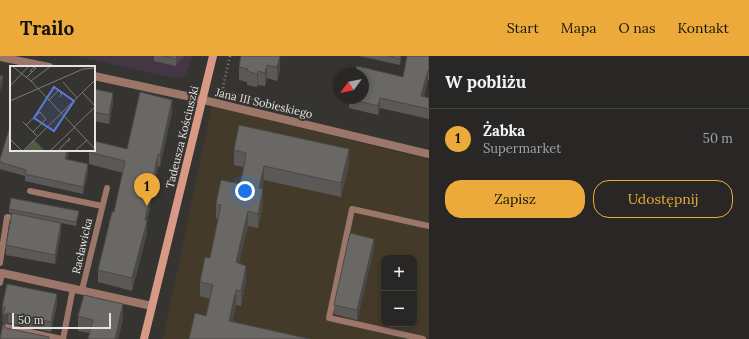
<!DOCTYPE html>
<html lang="pl">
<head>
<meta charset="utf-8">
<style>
  body { margin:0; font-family:Lora,serif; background:#302f2d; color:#f1f3f6 }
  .controls { position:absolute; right:12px; bottom:12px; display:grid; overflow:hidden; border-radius:8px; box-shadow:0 2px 6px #0003 }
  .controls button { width:36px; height:36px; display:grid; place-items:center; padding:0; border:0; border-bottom:1px solid #444442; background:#282725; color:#f1f3f6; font:20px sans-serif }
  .compass { position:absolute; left:333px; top:12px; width:36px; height:36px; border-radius:50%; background:#282725; box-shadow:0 2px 6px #0003; rotate:237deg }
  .scale { position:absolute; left:12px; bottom:10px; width:99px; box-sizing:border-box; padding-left:4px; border:2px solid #e5e4e2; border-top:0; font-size:11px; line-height:14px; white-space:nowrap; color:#e5e4e2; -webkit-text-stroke:3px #353431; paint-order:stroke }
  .you { position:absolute; left:245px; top:135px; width:14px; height:14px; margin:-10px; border:3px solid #fff; border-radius:50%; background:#1a73e8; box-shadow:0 0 0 6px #1a73e833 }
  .badge { display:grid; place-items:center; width:26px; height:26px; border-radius:50%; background:#ebaa39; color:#111; font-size:13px; font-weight:700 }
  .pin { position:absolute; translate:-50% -33px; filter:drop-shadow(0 1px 2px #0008) }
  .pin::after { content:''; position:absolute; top:21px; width:14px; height:12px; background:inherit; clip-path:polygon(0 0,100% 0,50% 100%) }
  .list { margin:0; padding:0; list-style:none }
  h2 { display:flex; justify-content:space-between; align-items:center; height:52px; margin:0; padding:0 16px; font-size:17px }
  h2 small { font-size:13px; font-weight:400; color:#a5a5a7 }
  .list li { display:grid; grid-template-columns:26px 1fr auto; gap:12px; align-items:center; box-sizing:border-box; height:60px; padding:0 16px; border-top:1px solid #444442 }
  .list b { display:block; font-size:15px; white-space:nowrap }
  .list p { margin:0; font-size:13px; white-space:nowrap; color:#a5a5a7 }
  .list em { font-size:13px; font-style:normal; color:#a5a5a7 }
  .actions { display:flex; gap:8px; padding:12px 16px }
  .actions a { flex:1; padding:9px 0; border:1px solid #ebaa39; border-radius:16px; text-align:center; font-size:14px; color:#ebaa39 }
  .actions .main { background:#ebaa39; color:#111 }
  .map { position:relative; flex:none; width:429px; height:283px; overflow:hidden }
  header { display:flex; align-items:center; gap:24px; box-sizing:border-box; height:56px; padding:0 20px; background:#ebaa39; color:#111 }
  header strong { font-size:19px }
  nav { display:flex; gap:22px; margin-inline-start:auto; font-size:14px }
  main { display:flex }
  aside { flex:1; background:#282725 }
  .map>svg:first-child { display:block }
  .education { fill:#443644 }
  .medical { fill:#443a2a; fill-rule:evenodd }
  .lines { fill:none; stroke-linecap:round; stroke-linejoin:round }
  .path { stroke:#888785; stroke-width:2.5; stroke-dasharray:1 3; stroke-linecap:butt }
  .lane { stroke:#9d766a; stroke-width:6 }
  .street { stroke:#9d766a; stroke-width:8 }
  .secondary { stroke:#d89a87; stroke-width:8 }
  .wall { fill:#5b5957 }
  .shaded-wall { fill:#4a4947 }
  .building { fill:#6a6865; stroke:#4a4947 }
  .labels { text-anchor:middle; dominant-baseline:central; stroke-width:4; stroke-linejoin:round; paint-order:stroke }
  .street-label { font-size:11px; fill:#e5e4e2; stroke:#353431 }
  .inset-road { fill:none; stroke:#7b7a78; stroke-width:1 }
  .view { fill:#597bdb; fill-opacity:0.15; stroke:#597bdb; stroke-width:2 }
  .inset-edge { fill:none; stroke:#e5e4e2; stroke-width:2 }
</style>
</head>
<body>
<header>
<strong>Trailo</strong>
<nav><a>Start</a><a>Mapa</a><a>O nas</a><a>Kontakt</a></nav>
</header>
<main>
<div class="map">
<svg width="429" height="283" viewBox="0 0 429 283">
  <rect width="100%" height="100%" fill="#353431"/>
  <path class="education" d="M75 0H192L187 16 182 21 174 22Z"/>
  <path class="medical" d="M212 49 429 104V283H163ZM384 202H414V268H384Z"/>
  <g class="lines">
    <path class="path" d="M230 0 223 31 224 35 295 54"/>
    <path class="lane" d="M30 135 102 150
      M0 207 7 161 19 163
      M0 216 2 217 0 227
      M82 234 107 132
      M7 271 62 283
      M63 283 73 232
      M423 283 329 262 352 153 429 170"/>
    <path class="street" d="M0 1 49 11
      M94 20 191 41 429 98
      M2 217 152 250"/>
    <path class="secondary" d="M144 283 213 0"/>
  </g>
  <path class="wall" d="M154 0H184V1L177 6 176 10 154 5Z
    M280 0V13L277 25 267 22 265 30 258 29 257 31 247 29V26L239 24V11Z
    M359 0H401L400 9Z
    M429 0V24L428 23 424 40 429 42V63L380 52 378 59 349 52V42L403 21Z
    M94 33 113 47 109 68 94 65Z
    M172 56 160 111 158 110 147 166V177L132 235 98 226V214L114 156 123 117 89 108V96L127 93Z
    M11 94H69L67 104 88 115 83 138 25 125V120L0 113V103Z
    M234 94 349 108 341 141 264 124 262 133 263 148 258 172 248 170 239 207 246 224 241 250 236 249 232 266 206 260 210 243 200 240V226L210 202 218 163 216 162V148L240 128 244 111 234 109Z
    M9 153 79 158 76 170 32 161 61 177 55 208 6 199V189L12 157H9Z
    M374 193 357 264 334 258V249Z
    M57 248 51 276 8 267 3 269 6 272 49 283H0L3 269 2 251Z
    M78 260 123 263 118 283H88L90 277 78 275Z"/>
  <path class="shaded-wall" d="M177 0H184V1L177 6 176 10V3Z
    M280 0V13L277 25V11Z
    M400 0H401L400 9Z
    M267 9V22L265 30V17Z
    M428 14V23L421 49V40Z
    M258 15V29L257 31V18Z
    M3 20V27L0 36V29Z
    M113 37V47L109 68V59Z
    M380 42V52L378 59V50Z
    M172 44V56L160 111V99Z
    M349 93V108L341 141V127Z
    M67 94H69L65 110V103Z
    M158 98V110L147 166V177L132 235V222Z
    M88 108V115L83 138V131Z
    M264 110V124L259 147V132Z
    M263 133V148L258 172V158Z
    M248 155V170L236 221V206Z
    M61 167V177L55 208V199Z
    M374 183V193L357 264V254Z
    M246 210V224L241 250V235Z
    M236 234V249L229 279V265Z
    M57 238V248L51 276V266Z
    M123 248V263L118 283H115Z
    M8 257V267L3 269V259Z"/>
  <path class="building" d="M163 0H177L176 3Z
    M241 0H280L277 11 267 9 265 17 258 15 257 18 247 15 248 13 239 11Z
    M388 0H400V3Z
    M407 0H429V14H428L421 40 429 42V53L380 42 378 50 349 43V42H363V18H355L357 10 403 21Z
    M0 20H3L0 29Z
    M94 33 113 37 109 59 94 56Z
    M140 36 172 44 160 99 158 98 145 164 147 165 132 222 98 214 112 156H114L125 105 89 96V94H94V85L127 93Z
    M11 67V94H67L65 103 88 108 83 131 25 118 26 114 0 106V103Z
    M239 69 349 93 341 127 264 110 259 132 263 133 258 158 248 155 236 206 246 210 241 235 236 234 229 265 310 283H189L195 257 206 260 213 229 200 226 205 201 210 202 221 149 216 148 221 124 240 128 245 106 246 97 234 94Z
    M11 142 79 155 76 166 9 153Z
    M12 157 61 167 55 199 6 189Z
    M350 177 374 183 357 254 334 249Z
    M7 228 57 238 51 266 8 257 3 259 5 251H2Z
    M84 239 123 248 115 283H88L93 264 78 260Z
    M3 268 6 272 49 281V283H0Z"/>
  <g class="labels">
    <g class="street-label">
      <text transform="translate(264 47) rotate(13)">Jana III Sobieskiego</text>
      <text transform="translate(182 81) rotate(-76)">Tadeusza Kościuszki</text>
      <text transform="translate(82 190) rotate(-77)">Racławicka</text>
    </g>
  </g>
  <g transform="translate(10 10)">
    <rect width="85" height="85" fill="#353431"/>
    <path d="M24 74 35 85H14Z" fill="#4e5c43"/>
    <path class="inset-road" d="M2 0 21 15 85 83M17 11 26 2 24 1 20 5 22 6M21 15 41 0M53 16 67 32M0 20 19 0M44 20 52 28 49 31M72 26 85 40M39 34 48 25M0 35 73 3 85 2M13 56 27 70M16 59 30 46 36 53 23 66M64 61 85 41M0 73 12 85M13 85 85 14M40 85 65 61M48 85 60 72 58 76M65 85 77 74"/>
    <path class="view" d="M44 21 64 35 44 65 24 52Z"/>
    <rect width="85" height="85" class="inset-edge"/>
  </g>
</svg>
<div class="controls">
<button>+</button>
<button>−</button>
</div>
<svg class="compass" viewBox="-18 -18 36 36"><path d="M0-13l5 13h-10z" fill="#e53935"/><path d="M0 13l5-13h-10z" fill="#a5a5a7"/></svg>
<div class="scale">50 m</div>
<div class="you"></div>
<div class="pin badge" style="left:147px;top:150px">1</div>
</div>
<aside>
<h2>W pobliżu<small></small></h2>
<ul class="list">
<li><span class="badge">1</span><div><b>Żabka</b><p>Supermarket</p></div><em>50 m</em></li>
</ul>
<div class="actions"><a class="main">Zapisz</a><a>Udostępnij</a></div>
</aside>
</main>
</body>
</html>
